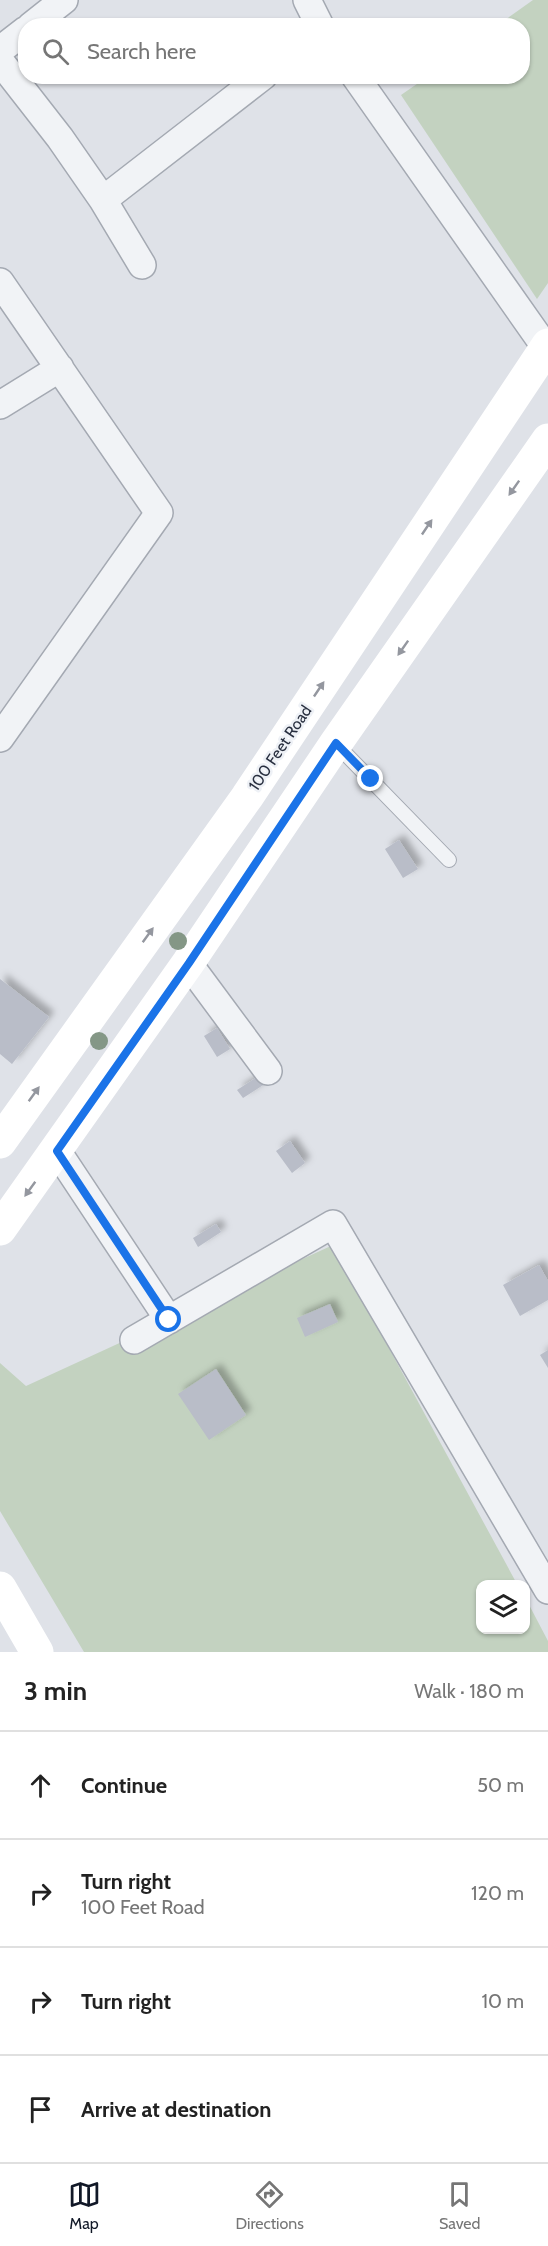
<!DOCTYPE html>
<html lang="en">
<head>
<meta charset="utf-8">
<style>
  body { margin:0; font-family:Cabin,sans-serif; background:#f2f2f2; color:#222 }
  .controls { position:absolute; right:18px; bottom:18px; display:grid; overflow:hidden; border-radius:12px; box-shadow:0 2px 4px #0004 }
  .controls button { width:54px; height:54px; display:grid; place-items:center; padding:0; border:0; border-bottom:2px solid #e0e0e0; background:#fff; color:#222; font:30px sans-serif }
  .stop { position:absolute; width:18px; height:18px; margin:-14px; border:4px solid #1a73e8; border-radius:50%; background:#fff }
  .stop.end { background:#1a73e8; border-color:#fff; box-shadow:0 2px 6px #0008 }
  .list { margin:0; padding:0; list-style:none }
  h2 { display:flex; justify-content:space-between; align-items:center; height:78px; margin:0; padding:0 24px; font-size:26px }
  h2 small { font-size:20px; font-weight:400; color:#767676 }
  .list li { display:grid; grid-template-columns:39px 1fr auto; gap:18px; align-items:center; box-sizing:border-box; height:108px; padding:0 24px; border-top:2px solid #e0e0e0 }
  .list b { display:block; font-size:22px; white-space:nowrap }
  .list p { margin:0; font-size:20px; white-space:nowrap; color:#767676 }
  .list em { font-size:20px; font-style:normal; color:#767676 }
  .icon { flex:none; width:33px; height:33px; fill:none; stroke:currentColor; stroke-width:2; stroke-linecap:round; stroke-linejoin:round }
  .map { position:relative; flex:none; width:548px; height:1652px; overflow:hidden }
  .search { position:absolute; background:#fff; box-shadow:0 2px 4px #0004; left:18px; right:18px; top:18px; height:66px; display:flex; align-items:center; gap:15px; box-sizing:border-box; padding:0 21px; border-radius:24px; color:#767676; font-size:22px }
  .sheet { height:510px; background:#fff }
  nav { display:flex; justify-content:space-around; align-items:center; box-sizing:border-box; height:84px; border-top:2px solid #e0e0e0; background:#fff; font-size:16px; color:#767676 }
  nav a { display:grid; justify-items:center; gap:3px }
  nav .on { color:#111827 }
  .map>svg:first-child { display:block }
  .green { fill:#c3d2c0 }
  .building { fill:#b9bdc8; filter:url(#shadow) }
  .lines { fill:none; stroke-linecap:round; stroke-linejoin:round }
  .lane-casing { stroke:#a4a9b2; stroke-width:16 }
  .street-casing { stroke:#a4a9b2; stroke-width:30 }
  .lane { stroke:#f1f3f6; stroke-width:14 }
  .street { stroke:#f1f3f6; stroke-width:27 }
  .secondary { stroke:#fff; stroke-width:33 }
  .tree { fill:#849786 }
  .oneway { fill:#94979f }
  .route { stroke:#1a73e8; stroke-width:8 }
  .labels { text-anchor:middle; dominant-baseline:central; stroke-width:5; stroke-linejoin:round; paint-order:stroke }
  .street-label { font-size:16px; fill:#282f3f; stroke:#eef1f6 }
</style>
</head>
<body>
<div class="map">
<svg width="548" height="1652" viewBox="0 0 548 1652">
  <defs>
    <filter id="shadow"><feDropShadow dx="5.5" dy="-5.5" stdDeviation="3" flood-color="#0004"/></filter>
  </defs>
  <rect width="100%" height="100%" fill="#dfe2e8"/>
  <path class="green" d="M533 0H548V283L537 299 401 95 427 77 522 76V26L498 25Z
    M333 1245 517 1584H480V1630H526V1599L548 1641V1652H84L0 1511V1363L26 1386Z"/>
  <path class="building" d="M399 840 418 869 403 878 385 849Z
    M0 979 49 1017 12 1064 0 1054Z
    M217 1028 230 1049 217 1057 204 1036Z
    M265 1072 271 1080 243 1098 237 1090Z
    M290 1141 305 1163 292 1173 276 1151Z
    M216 1224 221 1232 198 1247 193 1238Z
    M539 1265 548 1281V1300L520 1316 503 1285Z
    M330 1304 338 1322 305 1337 297 1318Z
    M548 1350V1368L540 1355Z
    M216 1369 246 1415 209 1440 178 1394Z"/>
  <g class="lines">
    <defs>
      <path id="lane" d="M336 744 449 860"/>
      <path id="street" d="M307 0 320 26
        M31 26 64 0
        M0 50 26 30
        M0 61 60 138 103 200 263 76
        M355 76 546 348
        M103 200 142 265
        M0 282 159 513 0 738
        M0 405 60 368
        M188 963 268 1071
        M57 1151 169 1320
        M134 1340 333 1224 548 1590"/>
    </defs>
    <use href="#lane" class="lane-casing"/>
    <use href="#street" class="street-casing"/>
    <use href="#lane" class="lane"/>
    <use href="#street" class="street"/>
    <path class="secondary" d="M0 1142 247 797 548 345
      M0 1229 188 963 336 743 548 440
      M0 1588 37 1652"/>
  </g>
  <g class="tree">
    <circle cx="178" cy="941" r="9"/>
    <circle cx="99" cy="1041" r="9"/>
  </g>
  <defs><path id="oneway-solid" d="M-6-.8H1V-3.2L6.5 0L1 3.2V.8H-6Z" transform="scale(1.5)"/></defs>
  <g class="oneway">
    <use href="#oneway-solid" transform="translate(514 488) rotate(125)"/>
    <use href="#oneway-solid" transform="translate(427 527) rotate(-56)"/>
    <use href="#oneway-solid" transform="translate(403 648) rotate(125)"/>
    <use href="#oneway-solid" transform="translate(319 689) rotate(-56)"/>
    <use href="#oneway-solid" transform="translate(148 935) rotate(-54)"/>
    <use href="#oneway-solid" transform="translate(34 1094) rotate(-54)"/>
    <use href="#oneway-solid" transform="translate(30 1189) rotate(126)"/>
  </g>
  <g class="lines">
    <path class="route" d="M169 1320 57 1151 189 963 336 743 371 779"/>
  </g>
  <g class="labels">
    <g class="street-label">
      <text transform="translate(280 748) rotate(-56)">100 Feet Road</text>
    </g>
  </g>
</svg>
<div class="controls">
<button><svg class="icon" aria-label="layers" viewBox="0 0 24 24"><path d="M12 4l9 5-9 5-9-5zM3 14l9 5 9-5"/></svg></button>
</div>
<div class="stop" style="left:169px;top:1320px"></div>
<div class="stop end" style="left:371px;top:779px"></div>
<div class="search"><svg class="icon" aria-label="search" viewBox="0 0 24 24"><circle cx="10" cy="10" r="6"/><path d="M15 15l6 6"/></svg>Search here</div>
</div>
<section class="sheet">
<h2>3 min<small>Walk · 180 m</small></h2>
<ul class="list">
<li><svg class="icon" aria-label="ahead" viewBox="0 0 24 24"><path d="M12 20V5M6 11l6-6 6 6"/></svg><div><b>Continue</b></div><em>50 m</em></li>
<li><svg class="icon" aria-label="right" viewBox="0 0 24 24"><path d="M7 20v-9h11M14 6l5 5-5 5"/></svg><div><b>Turn right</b><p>100 Feet Road</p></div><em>120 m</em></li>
<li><svg class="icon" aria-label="right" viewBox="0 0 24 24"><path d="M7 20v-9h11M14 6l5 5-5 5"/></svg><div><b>Turn right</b></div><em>10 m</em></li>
<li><svg class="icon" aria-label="arrive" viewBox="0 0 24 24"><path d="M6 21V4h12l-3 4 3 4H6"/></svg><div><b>Arrive at destination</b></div></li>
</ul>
</section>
<nav>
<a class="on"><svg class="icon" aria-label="map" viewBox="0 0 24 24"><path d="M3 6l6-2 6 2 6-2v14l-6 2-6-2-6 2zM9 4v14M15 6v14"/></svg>Map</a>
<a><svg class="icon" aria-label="directions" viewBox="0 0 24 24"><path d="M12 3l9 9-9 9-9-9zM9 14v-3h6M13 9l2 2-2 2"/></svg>Directions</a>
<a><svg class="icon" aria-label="saved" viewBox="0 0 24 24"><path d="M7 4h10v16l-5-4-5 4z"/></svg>Saved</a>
</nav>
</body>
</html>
